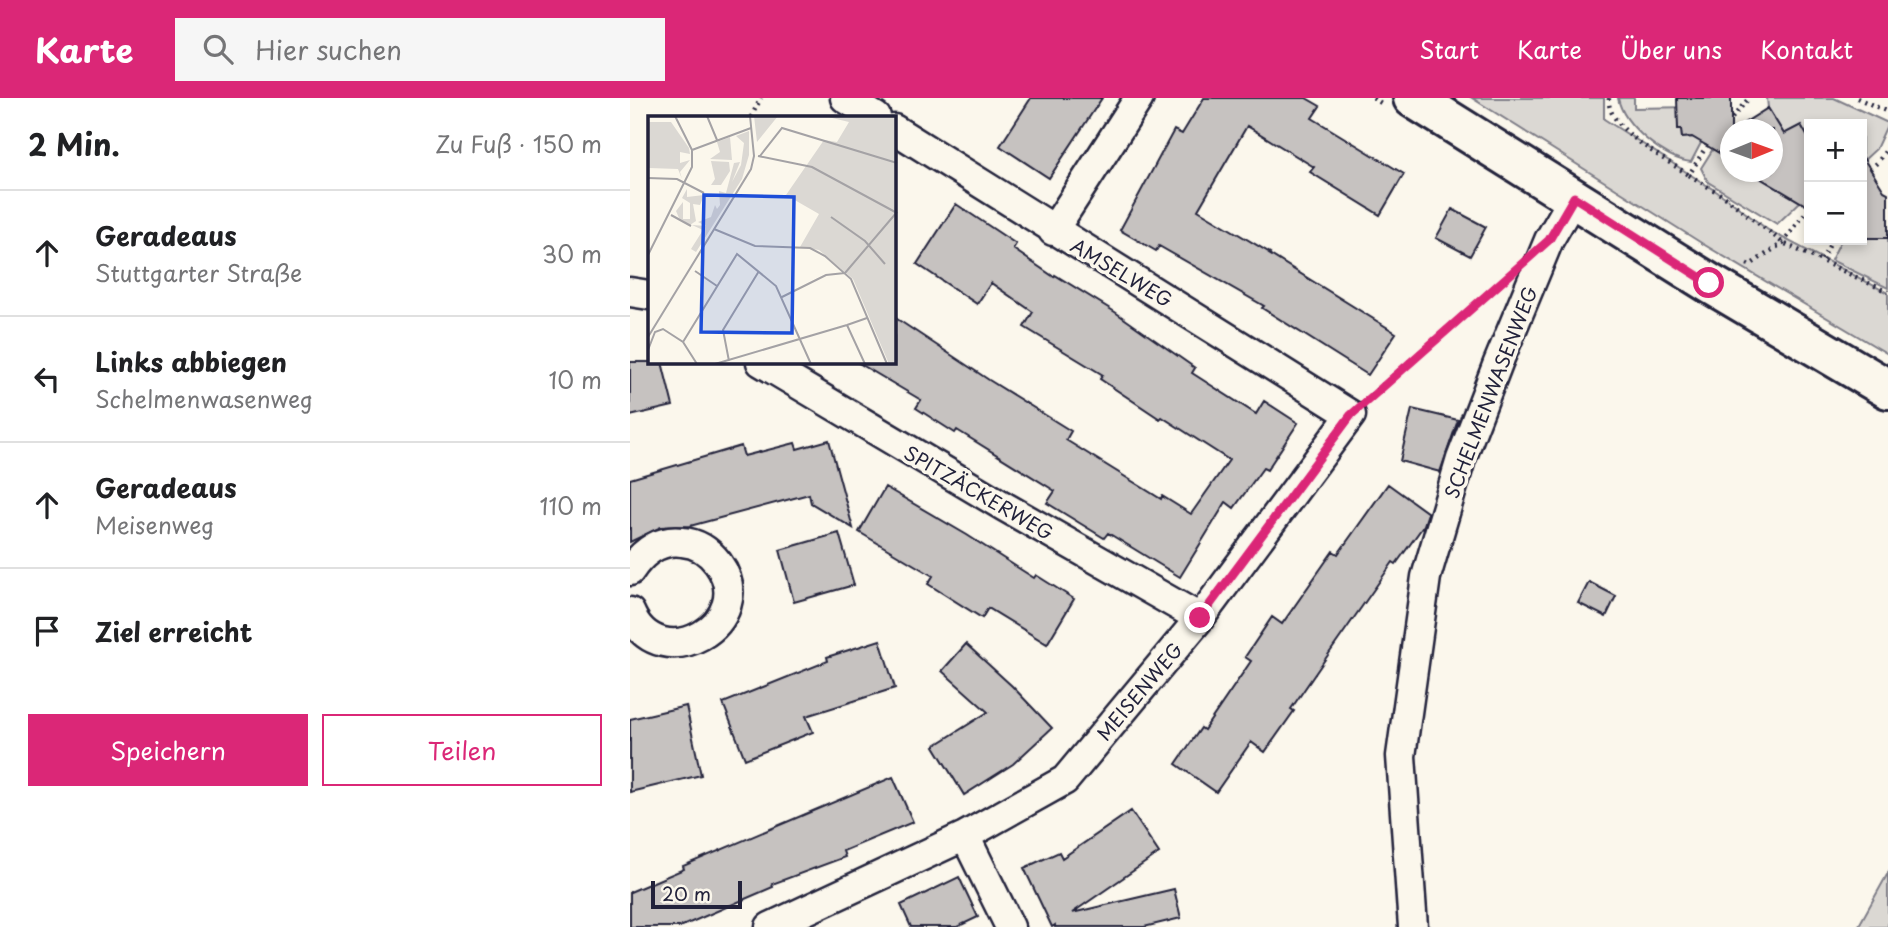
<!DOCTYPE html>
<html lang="de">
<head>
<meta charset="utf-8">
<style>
  body { margin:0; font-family:"Playpen Sans",sans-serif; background:#f6f6f6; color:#202124 }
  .controls { position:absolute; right:21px; top:21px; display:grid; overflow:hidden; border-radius:0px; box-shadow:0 4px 10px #0003 }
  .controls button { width:63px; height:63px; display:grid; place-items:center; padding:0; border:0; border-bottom:2px solid #e0e0e0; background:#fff; color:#202124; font:35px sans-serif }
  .compass { position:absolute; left:1090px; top:21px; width:63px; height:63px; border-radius:50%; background:#fff; box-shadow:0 4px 10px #0003; rotate:89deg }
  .scale { position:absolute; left:21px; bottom:18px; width:91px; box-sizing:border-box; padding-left:7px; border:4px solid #22223b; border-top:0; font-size:19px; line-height:24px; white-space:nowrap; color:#22223b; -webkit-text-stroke:5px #fbf7ec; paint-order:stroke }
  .stop { position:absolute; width:21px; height:21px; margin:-16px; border:5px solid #db2777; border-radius:50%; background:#fff }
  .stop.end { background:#db2777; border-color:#fff; box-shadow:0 2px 7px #0008 }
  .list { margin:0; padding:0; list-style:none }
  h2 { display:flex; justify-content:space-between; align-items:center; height:91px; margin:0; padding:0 28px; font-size:30px }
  h2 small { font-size:23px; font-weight:400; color:#757577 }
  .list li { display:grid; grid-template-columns:46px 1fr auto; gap:21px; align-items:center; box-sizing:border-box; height:126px; padding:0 28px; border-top:2px solid #e0e0e0 }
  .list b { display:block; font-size:26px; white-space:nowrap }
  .list p { margin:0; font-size:23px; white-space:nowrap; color:#757577 }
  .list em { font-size:23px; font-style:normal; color:#757577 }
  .actions { display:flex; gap:14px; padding:21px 28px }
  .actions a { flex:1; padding:16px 0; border:2px solid #db2777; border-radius:0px; text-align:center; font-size:24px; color:#db2777 }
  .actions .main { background:#db2777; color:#fff }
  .icon { flex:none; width:38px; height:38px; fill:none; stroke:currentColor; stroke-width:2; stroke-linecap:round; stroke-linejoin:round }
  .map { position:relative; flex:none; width:1258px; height:829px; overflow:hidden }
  header { display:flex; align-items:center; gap:42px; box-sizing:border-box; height:98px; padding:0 35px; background:#db2777; color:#fff }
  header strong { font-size:33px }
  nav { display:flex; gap:38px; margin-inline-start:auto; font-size:24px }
  .search { width:490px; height:63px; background:#f6f6f6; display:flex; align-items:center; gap:18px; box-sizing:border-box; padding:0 24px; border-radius:0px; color:#757577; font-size:26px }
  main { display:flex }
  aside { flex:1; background:#fff }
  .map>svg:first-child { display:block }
  .green { fill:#dbd8d3; stroke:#7e7d87; stroke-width:2 }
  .building { fill:#c6c2c0; stroke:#22223b; stroke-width:2 }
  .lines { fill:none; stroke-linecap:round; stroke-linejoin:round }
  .minor-casing { stroke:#22223b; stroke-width:33 }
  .secondary-casing { stroke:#22223b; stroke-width:44 }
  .path { stroke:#22223b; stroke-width:4.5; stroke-dasharray:2 5; stroke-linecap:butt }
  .minor { stroke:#fbf7ec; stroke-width:28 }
  .secondary { stroke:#fbf7ec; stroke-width:38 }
  .route { stroke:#db2777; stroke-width:9 }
  .labels { text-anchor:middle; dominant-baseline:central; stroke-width:7; stroke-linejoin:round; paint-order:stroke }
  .street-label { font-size:19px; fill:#22223b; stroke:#fbf7ec }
  .inset-road { fill:none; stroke:#a4a2a5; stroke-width:2 }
  .view { fill:#1d4ed8; fill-opacity:0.15; stroke:#1d4ed8; stroke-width:3.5 }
  .inset-edge { fill:none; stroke:#22223b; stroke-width:3.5 }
</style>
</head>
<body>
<header>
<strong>Karte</strong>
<div class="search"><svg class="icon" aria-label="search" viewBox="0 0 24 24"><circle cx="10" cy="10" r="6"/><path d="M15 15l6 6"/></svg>Hier suchen</div>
<nav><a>Start</a><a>Karte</a><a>Über uns</a><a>Kontakt</a></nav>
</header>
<main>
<aside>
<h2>2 Min.<small>Zu Fuß · 150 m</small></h2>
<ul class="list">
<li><svg class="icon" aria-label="ahead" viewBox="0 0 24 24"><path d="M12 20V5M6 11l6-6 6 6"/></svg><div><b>Geradeaus</b><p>Stuttgarter Straße</p></div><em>30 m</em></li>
<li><svg class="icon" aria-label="left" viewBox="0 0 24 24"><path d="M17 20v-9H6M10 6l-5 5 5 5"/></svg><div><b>Links abbiegen</b><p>Schelmenwasenweg</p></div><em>10 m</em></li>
<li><svg class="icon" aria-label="ahead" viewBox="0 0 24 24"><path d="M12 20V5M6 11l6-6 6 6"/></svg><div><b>Geradeaus</b><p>Meisenweg</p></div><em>110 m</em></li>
<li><svg class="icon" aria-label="arrive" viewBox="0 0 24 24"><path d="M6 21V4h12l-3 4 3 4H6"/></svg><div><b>Ziel erreicht</b></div></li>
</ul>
<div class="actions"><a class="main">Speichern</a><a>Teilen</a></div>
</aside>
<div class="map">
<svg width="1258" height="829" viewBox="0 0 1258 829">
  <rect width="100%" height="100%" fill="#fbf7ec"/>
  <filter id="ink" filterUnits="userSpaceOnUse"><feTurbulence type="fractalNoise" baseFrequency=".0143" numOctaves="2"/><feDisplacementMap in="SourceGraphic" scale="14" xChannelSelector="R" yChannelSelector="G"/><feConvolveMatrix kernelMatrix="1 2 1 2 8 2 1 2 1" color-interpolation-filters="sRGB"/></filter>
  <g filter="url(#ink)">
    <path class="green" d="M842 0H974V21L1095 99 1138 132 1258 195V256L1073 146Z
      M988 0H1004V10L1062 9 1048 19V31H1051L1052 40 1066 39 1072 43 1061 64C1034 61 993 27 988 0Z
      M1137 0H1204L1258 25 1246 51 1232 64V26H1179V41L1171 27 1154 36 1138 10Z
      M1083 51 1100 62V74H1120L1170 104 1147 126 1078 84 1071 70Z
      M1232 138 1258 140V190L1201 162 1211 142H1232Z
      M1258 775V829H1228Z"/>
    <path class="building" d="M401 0H472L419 80 370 48Z
      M574 0H676L690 8 682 20 774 76 750 117 680 74 684 69 617 28 568 112 640 155 639 156 766 235 738 277 632 210 634 208 529 148 526 153 490 132 544 32 552 36Z
      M1047 0H1101V62L1062 39 1052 40 1051 31H1048Z
      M1138 10 1154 36 1171 27 1179 41V109L1120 74H1143V32H1103Z
      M1232 58 1254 93 1258 95V140H1232Z
      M326 106 386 146 383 151 424 179 425 177 485 214 565 270 562 275 626 316 634 303 668 325 637 372 633 370 604 410 596 404 550 479 478 435 474 440 417 405 425 393 327 332 325 335 286 310 291 302 227 264H264V219L359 282 441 333 436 342 531 401 532 398 561 416 599 362 532 319 530 321 470 281 473 277 394 229 403 214 361 185 347 206 287 166Z
      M822 111 856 129 840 158 806 140Z
      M0 264H32L43 308 0 318Z
      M782 311 828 322 810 374 770 363Z
      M199 342 223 430 181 405 179 396 60 428 31 429 0 444V381L111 348 114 358 165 345 167 351Z
      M758 386 798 415 794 427 766 466 763 464 698 557 661 611 664 613 635 654 621 644 586 694 546 666 571 630 574 632 621 563 615 559 642 519 652 526 703 453 708 456Z
      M255 389 337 437 404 480 406 477 444 501 417 546 358 510 352 520 298 486 303 478 229 434Z
      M209 435 224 487 164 504 150 452Z
      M959 484 986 498 976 519 948 505Z
      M250 542 265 590 176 618 183 634 115 661 93 605 198 563 197 559Z
      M336 546 382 588 422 630 383 666 334 697 304 648 358 614 312 573Z
      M56 608 71 677 0 694V621Z
      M263 679 283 724 213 753 215 759 142 786 143 789 50 829H0V794L54 771 53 768Z
      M501 713 529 755 442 815 544 791 551 820 514 829H425V827L422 829 394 770 429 754 432 760Z
      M329 779 348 819 327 829H281L271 807Z"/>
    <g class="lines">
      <defs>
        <path id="minor" d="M215 0 246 19
          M423 133 509 0
          M0 194 19 197
          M131 264 375 409 570 520
          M0 473C12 455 29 441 52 444 67 445 79 453 88 465 131 524 29 583 0 514
          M335 738 380 829
          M140 829 335 738 435 682 570 520 721 317 264 31
          M783 829 771 658 796 479 831 361 868 265 919 142 944 99"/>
        <path id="secondary" d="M783 0 1079 185 1258 291"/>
      </defs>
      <use href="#minor" class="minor-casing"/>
      <use href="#secondary" class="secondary-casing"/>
      <path class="path" d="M743 0 751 5
        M979 0C975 30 1037 62 1059 77
        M1227 0 1258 14
        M121 19 131 0
        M1102 20 1119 0
        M1077 47 1059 77 1095 99 1153 145 1258 194
        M1240 71 1248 64 1258 49
        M1192 162 1202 142
        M1117 166 1120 167 1153 145 1179 110
        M742 297 867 188"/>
      <use href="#minor" class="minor"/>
      <use href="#secondary" class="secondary"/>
    </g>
  </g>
  <g class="lines" filter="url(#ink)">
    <path class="route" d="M570 520 721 317 919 142 944 99 1079 185"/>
  </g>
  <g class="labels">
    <g class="street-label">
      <text transform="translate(492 174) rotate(31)">AMSELWEG</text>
      <text transform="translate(860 294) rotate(-69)">SCHELMENWASENWEG</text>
      <text transform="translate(349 394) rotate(30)">SPITZÄCKERWEG</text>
      <text transform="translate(509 593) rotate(-50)">MEISENWEG</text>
    </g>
  </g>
  <g transform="translate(18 18)">
    <rect width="248" height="248" fill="#fbf7ec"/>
    <path d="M106 0H130L109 26ZM176 0H248V248H241L205 163 171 134 152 131 171 98 138 79 176 24 189 26 201 6ZM0 6H23L41 32 42 38 32 36V47L42 44 32 56 34 63 30 53 1 52ZM101 15V39L94 63 48 136 43 133 55 114 44 109 58 110 50 106 63 101 67 89 69 93 72 89 71 75 78 77 86 47 92 46 84 66 93 49 96 27 88 20ZM82 21 84 44 62 43 72 36 69 26ZM63 45 81 46 82 55 73 69H63L67 63ZM39 73V81L56 79 52 89 45 88 48 105 42 109 31 102 28 95 35 86V103H42V87L34 82Z" fill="#dbd8d3"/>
    <path class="inset-road" d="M59 0 69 24M44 34 103 12M110 40 164 51 249 97M112 40 134 12 249 47M0 62 29 63 56 77M23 99 43 110M183 101 217 125 237 148M66 113 107 130 162 132 177 140 203 163 239 248M0 139 44 51V34L27 0M47 155 69 170M197 157 249 96M134 181 178 159 197 157M199 209 219 202M0 221 103 53 106 40 102 0M35 226 89 138 128 170 163 248M0 234 7 216 15 213 35 226 49 248M81 245 75 214 111 155M67 248 199 209 217 248"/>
    <path class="view" d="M56 79 146 81 144 217 53 216Z"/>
    <rect width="248" height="248" class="inset-edge"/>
  </g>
</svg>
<div class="controls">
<button>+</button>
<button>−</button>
</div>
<svg class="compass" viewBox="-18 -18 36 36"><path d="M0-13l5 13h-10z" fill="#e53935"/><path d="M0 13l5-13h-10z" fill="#757577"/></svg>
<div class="scale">20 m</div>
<div class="stop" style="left:1079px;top:185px"></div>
<div class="stop end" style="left:570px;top:520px"></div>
</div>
</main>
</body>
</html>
